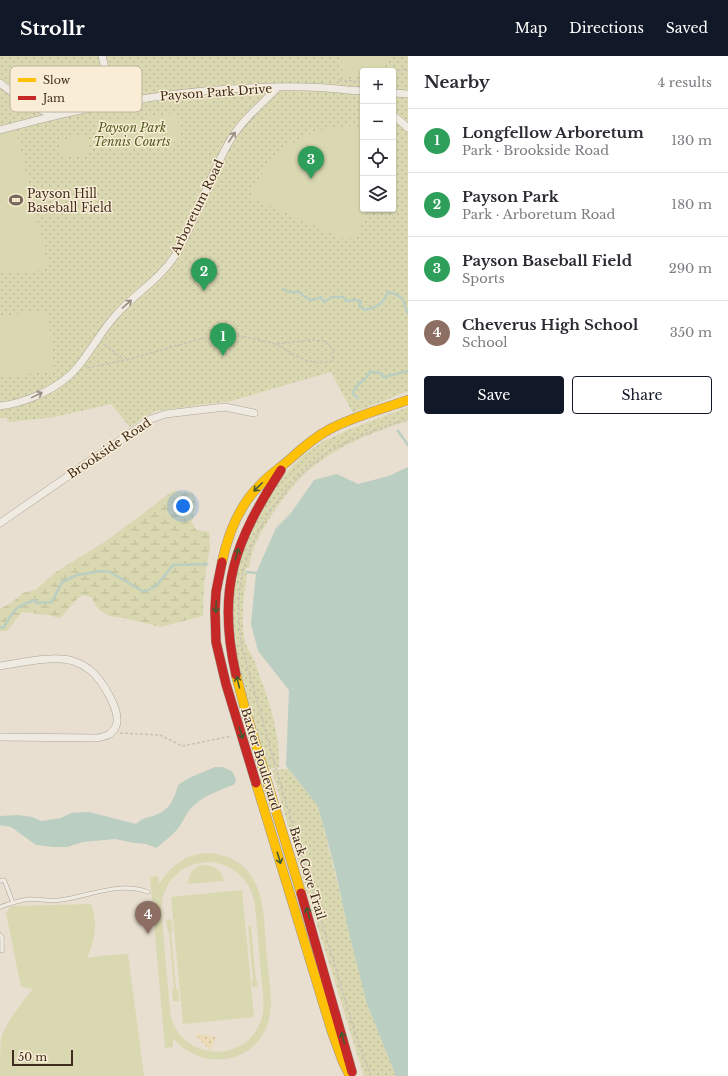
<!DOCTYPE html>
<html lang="en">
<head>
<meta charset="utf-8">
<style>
  body { margin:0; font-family:"Libre Baskerville",serif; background:#f7f7f7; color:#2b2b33 }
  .controls { position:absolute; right:12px; top:12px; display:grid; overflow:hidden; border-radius:4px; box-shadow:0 1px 3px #0004 }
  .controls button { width:36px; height:36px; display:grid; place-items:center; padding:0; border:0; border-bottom:1px solid #e1e1e2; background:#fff; color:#2b2b33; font:20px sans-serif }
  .scale { position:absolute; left:12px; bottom:10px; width:61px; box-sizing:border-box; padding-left:4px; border:2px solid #3f2c1e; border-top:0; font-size:11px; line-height:14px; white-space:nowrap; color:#3f2c1e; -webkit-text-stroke:3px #f9edd5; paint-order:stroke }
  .you { position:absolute; left:183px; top:450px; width:14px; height:14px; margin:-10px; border:3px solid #fff; border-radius:50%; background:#1a73e8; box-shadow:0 0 0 6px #1a73e833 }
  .badge { display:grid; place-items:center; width:26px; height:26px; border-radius:50%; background:#111827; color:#fff; font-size:13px; font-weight:700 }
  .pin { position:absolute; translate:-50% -33px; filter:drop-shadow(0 1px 2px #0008) }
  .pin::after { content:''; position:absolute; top:21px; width:14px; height:12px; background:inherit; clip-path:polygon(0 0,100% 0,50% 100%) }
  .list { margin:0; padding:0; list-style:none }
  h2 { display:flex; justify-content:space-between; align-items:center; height:52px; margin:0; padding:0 16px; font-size:17px }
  h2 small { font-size:13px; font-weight:400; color:#7c7c81 }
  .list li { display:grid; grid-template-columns:26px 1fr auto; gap:12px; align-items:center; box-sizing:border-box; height:64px; padding:0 16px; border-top:1px solid #e1e1e2 }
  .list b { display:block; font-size:15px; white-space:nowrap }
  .list p { margin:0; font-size:13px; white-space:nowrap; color:#7c7c81 }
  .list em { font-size:13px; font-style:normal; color:#7c7c81 }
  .actions { display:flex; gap:8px; padding:12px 16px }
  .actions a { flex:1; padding:9px 0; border:1px solid #111827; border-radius:4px; text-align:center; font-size:14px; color:#111827 }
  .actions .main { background:#111827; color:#fff }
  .icon { flex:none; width:22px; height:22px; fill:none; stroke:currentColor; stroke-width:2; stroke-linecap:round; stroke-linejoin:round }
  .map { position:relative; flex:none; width:408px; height:1020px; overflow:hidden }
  header { display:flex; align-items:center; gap:24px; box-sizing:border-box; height:56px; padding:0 20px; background:#111827; color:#fff }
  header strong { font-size:19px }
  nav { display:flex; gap:22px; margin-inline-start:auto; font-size:14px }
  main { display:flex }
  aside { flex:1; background:#fff }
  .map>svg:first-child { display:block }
  .grass { fill:url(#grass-dots); fill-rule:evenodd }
  .wetland { fill:url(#wetland-marsh) }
  .sand { fill:url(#sand-dots) }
  .pitch { fill:#dad8b1; fill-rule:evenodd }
  .water { fill:#bacec1 }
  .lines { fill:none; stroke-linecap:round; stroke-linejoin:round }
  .stream { stroke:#bacec1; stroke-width:2.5 }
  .lane-casing { stroke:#aea498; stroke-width:4.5 }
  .street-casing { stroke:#aea498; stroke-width:8 }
  .slow-casing { stroke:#9d9388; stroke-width:10 }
  .jam-casing { stroke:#9d9388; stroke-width:10 }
  .path { stroke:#c9c1b8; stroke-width:1.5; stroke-dasharray:3 2; stroke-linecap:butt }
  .lane { stroke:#f0ebe2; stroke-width:3.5 }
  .street { stroke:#f0ebe2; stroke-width:7 }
  .slow { stroke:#ffc107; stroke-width:9 }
  .jam { stroke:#c62828; stroke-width:9 }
  .oneway { stroke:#988c80 }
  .oneway2 { stroke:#445a30 }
  .labels { text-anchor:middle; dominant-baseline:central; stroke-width:3; stroke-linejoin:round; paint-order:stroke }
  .street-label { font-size:12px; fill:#3f2c1e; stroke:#f9edd5 }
  .park-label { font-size:12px; font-style:italic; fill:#525d22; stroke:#f9edd5 }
  .poi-label { font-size:12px; fill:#3f2c1e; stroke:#f9edd5; text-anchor:start }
  .key { fill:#f9edd5; stroke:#c1b39e; stroke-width:1 }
  .key-label { font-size:11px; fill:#3f2c1e }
</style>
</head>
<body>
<header>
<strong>Strollr</strong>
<nav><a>Map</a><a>Directions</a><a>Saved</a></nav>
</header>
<main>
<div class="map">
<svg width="408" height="1020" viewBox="0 0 408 1020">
  <defs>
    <pattern id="grass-dots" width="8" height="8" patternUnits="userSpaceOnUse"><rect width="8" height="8" fill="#dad8b1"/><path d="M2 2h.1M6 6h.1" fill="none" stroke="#bcba98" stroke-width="1.8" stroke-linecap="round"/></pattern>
    <pattern id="wetland-marsh" width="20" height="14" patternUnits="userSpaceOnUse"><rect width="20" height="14" fill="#dad8b1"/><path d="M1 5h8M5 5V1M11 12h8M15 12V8" fill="none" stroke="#bcba98"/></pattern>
    <pattern id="sand-dots" width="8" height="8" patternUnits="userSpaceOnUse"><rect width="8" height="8" fill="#eddab6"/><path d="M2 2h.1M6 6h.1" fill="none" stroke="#ccbb9c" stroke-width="1.8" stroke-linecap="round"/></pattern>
  </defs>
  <rect width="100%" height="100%" fill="#e8dfd0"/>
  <path class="grass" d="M0 0H408V335L353 357 331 316 231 345 155 355 130 371 111 348 55 361 9 366 6 362H0ZM363 15H393V153H363Z
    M408 351V365C367 378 324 395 295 428 287 437 280 447 273 457 262 474 251 492 249 512H246L245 517 247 518C244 540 240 563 245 585 246 591 250 596 253 602 255 606 257 611 258 616 270 646 280 678 279 711L266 714 235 607 229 543 248 470 272 432 304 398 322 386 348 374Z
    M288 713 318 750 340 837 349 877 369 952 396 1020H364L306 833 272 714Z"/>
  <path class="wetland" d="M173 435 193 437 196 449 192 466 196 474 209 476 210 491 204 526 203 560 161 571 124 562 109 560 99 554 91 541 83 539 76 544 60 562 47 559 22 556 7 575H0V553L11 547 23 537 35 534 56 516 106 485Z"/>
  <path class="sand" d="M197 978 216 981 210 994 196 980Z"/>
  <path class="pitch" d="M341 0H395C386 7 375 15 363 15V16L343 22Z
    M177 57 181 85 167 87 163 59Z
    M159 59 163 88 150 90 145 61Z
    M141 62 145 91 132 93 127 64Z
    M123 64 127 93 114 95 110 66Z
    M352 70 363 71V153H368L357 179 346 184 250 141C269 96 303 71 352 70Z
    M16 74 48 209 44 214 0 216V79Z
    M87 79 89 98 62 102 59 84Z
    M48 255 54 315 0 321V260Z
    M208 797C268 802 263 858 267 903 269 923 274 947 268 967 254 1010 200 1015 173 982V991L165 992 150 821 158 820 159 828C170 811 186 797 208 797ZM208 806C233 807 251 824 255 849 257 872 259 895 261 919 262 934 266 950 261 964 245 1012 175 1003 170 954L161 852 163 840 169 826 181 814 194 808Z
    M200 809C213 808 222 813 224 825L187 828 191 816Z
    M242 834 254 961 183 968 171 841Z
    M91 848C98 867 95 884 87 902L110 899 128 898 144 1020H0C0 1008 0 994 1 983 5 967 23 945 33 933L21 931 6 857 11 850Z
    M171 863 173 875H171L176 933H178L179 945H173L172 933H174L169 876H168L166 864Z
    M248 870H251L256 924H257L258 931H252V924H253Z"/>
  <path class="water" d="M408 411V1020H396L367 948 349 877 335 813 318 750 286 710 289 634 258 595 251 568 256 517 276 472 291 457 314 424 337 418 358 428 389 420Z
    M215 711H222L232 715 235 721 236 726 233 729C219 734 204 740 193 750 187 756 184 764 179 771 173 779 164 786 156 792L146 788 134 787 115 783 83 786 67 791H53L36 789 11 771 0 769V760L18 759 32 761 41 765 61 762 71 757 89 756 136 768C143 762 145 762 153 760 169 755 174 744 178 729L189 722Z"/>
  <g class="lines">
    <path class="stream" d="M283 233 289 236H299C308 243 310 247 321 241L324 246 332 241H343L346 245 356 244 361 245 359 250 365 254C379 250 382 249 388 236 393 237 400 239 403 244 405 248 405 253 408 257
      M358 342 353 338C354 328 366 325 370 316L380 317 384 321 408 315
      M398 375 408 389
      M247 516 256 517
      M0 572 4 571C13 554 16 550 35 544L36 547 52 546 62 526 77 519 101 515 110 516 144 536 156 530 173 509 207 508"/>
    <defs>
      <path id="lane" d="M0 825 4 824 5 826 13 847
        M0 851C10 848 19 844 30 843 40 843 50 846 60 844 91 840 118 825 148 836
        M0 879 2 881V895"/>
      <path id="street" d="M102 0 114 47
        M0 27C16 41 34 50 53 60
        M393 37 408 38
        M393 59 408 72
        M0 74C100 46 202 29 305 31 325 31 344 34 363 35
        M0 350C24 347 50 336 69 320 77 313 84 303 90 294 98 283 105 271 115 260 135 237 160 224 176 198 198 161 209 119 231 83 243 63 262 48 278 31
        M0 467 151 363 166 358 225 351 254 357
        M0 610C21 607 53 599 73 605 79 607 85 610 90 614 101 623 122 655 116 670 112 679 105 681 96 682L0 681"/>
      <path id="slow" d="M222 506C228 478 240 448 261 428 269 419 280 412 289 404 302 392 315 381 330 373 355 360 382 353 408 344
        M236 619 245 653 301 837
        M256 727 332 976 343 1006 350 1020"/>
      <path id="jam" d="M222 506 216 536 215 554 216 586 226 628 256 727
        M236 619C216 533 235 485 281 414
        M301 837 352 1016"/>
    </defs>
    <use href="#lane" class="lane-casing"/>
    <use href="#street" class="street-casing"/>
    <use href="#slow" class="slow-casing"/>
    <use href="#jam" class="jam-casing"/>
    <path class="path" d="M393 16 408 12
      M339 24 363 26
      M104 288 123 303
      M87 312 130 303 200 283 241 280 276 288 312 284 324 285 330 290 333 295 332 305C310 311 294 299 276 288
      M120 677 160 679 182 690 232 680
      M371 1020 356 980 281 730 242 592C239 572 237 545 241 525 250 475 287 423 330 395 353 381 383 372 408 362"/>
    <use href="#lane" class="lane"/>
    <use href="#street" class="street"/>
    <use href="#slow" class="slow"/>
    <use href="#jam" class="jam"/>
  </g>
  <defs><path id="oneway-shaft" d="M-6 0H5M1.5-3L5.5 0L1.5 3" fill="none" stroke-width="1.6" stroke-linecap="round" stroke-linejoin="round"/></defs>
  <g class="oneway">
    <use href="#oneway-shaft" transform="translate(232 81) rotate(-57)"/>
    <use href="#oneway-shaft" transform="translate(127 248) rotate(-41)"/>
    <use href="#oneway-shaft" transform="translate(37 339) rotate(-26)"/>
  </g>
  <g class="oneway2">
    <use href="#oneway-shaft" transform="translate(258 431) rotate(135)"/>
    <use href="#oneway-shaft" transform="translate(237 498) rotate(-73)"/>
    <use href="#oneway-shaft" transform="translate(216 551) rotate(93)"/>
    <use href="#oneway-shaft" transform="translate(238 626) rotate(-104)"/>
    <use href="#oneway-shaft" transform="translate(241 677) rotate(73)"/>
    <use href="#oneway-shaft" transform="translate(279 802) rotate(73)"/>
    <use href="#oneway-shaft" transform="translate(308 857) rotate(-106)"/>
    <use href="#oneway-shaft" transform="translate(343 982) rotate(-105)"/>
  </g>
  <defs>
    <symbol id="stadium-bare" viewBox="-9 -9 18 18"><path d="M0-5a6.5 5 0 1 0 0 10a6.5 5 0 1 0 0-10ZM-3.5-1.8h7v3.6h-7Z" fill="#7a6b5c" stroke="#f9edd5" stroke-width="2.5" paint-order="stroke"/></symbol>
  </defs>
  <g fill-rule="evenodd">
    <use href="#stadium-bare" x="6" y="134" width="20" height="20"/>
  </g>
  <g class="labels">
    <g class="street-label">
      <text transform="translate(216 36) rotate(-4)">Payson Park Drive</text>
      <text transform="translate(197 151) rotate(-64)">Arboretum Road</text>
      <text transform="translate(109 392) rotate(-34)">Brookside Road</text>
      <text transform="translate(261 703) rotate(73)">Baxter Boulevard</text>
      <text transform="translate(308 817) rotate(73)">Back Cove Trail</text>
    </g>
    <g class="park-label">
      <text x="132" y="71">Payson Park<tspan x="132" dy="14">Tennis Courts</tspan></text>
    </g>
    <g class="poi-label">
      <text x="27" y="137">Payson Hill<tspan x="27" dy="14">Baseball Field</tspan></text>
    </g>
  </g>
  <rect x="10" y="10" width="132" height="46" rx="6" class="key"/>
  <rect x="18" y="22" width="18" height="4" fill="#ffc107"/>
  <rect x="18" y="40" width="18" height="4" fill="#c62828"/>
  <g class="key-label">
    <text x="43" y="28">Slow</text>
    <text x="43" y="46">Jam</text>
  </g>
</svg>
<div class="controls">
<button>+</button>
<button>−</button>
<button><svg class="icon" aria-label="locate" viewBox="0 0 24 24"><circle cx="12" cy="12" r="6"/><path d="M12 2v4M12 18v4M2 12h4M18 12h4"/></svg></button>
<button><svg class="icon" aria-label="layers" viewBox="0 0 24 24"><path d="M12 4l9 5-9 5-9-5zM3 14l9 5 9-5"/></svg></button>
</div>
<div class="scale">50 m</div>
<div class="you"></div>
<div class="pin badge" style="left:223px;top:300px;background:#2e9e5b">1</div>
<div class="pin badge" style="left:204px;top:235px;background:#2e9e5b">2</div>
<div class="pin badge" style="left:311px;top:123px;background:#2e9e5b">3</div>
<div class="pin badge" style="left:148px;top:878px;background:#8d6e63">4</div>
</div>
<aside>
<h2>Nearby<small>4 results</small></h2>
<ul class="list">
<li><span class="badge" style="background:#2e9e5b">1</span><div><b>Longfellow Arboretum</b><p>Park · Brookside Road</p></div><em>130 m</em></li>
<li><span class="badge" style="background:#2e9e5b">2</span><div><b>Payson Park</b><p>Park · Arboretum Road</p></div><em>180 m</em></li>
<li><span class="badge" style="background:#2e9e5b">3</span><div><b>Payson Baseball Field</b><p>Sports</p></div><em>290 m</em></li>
<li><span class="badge" style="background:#8d6e63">4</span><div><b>Cheverus High School</b><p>School</p></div><em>350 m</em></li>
</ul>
<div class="actions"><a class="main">Save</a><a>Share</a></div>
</aside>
</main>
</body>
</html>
